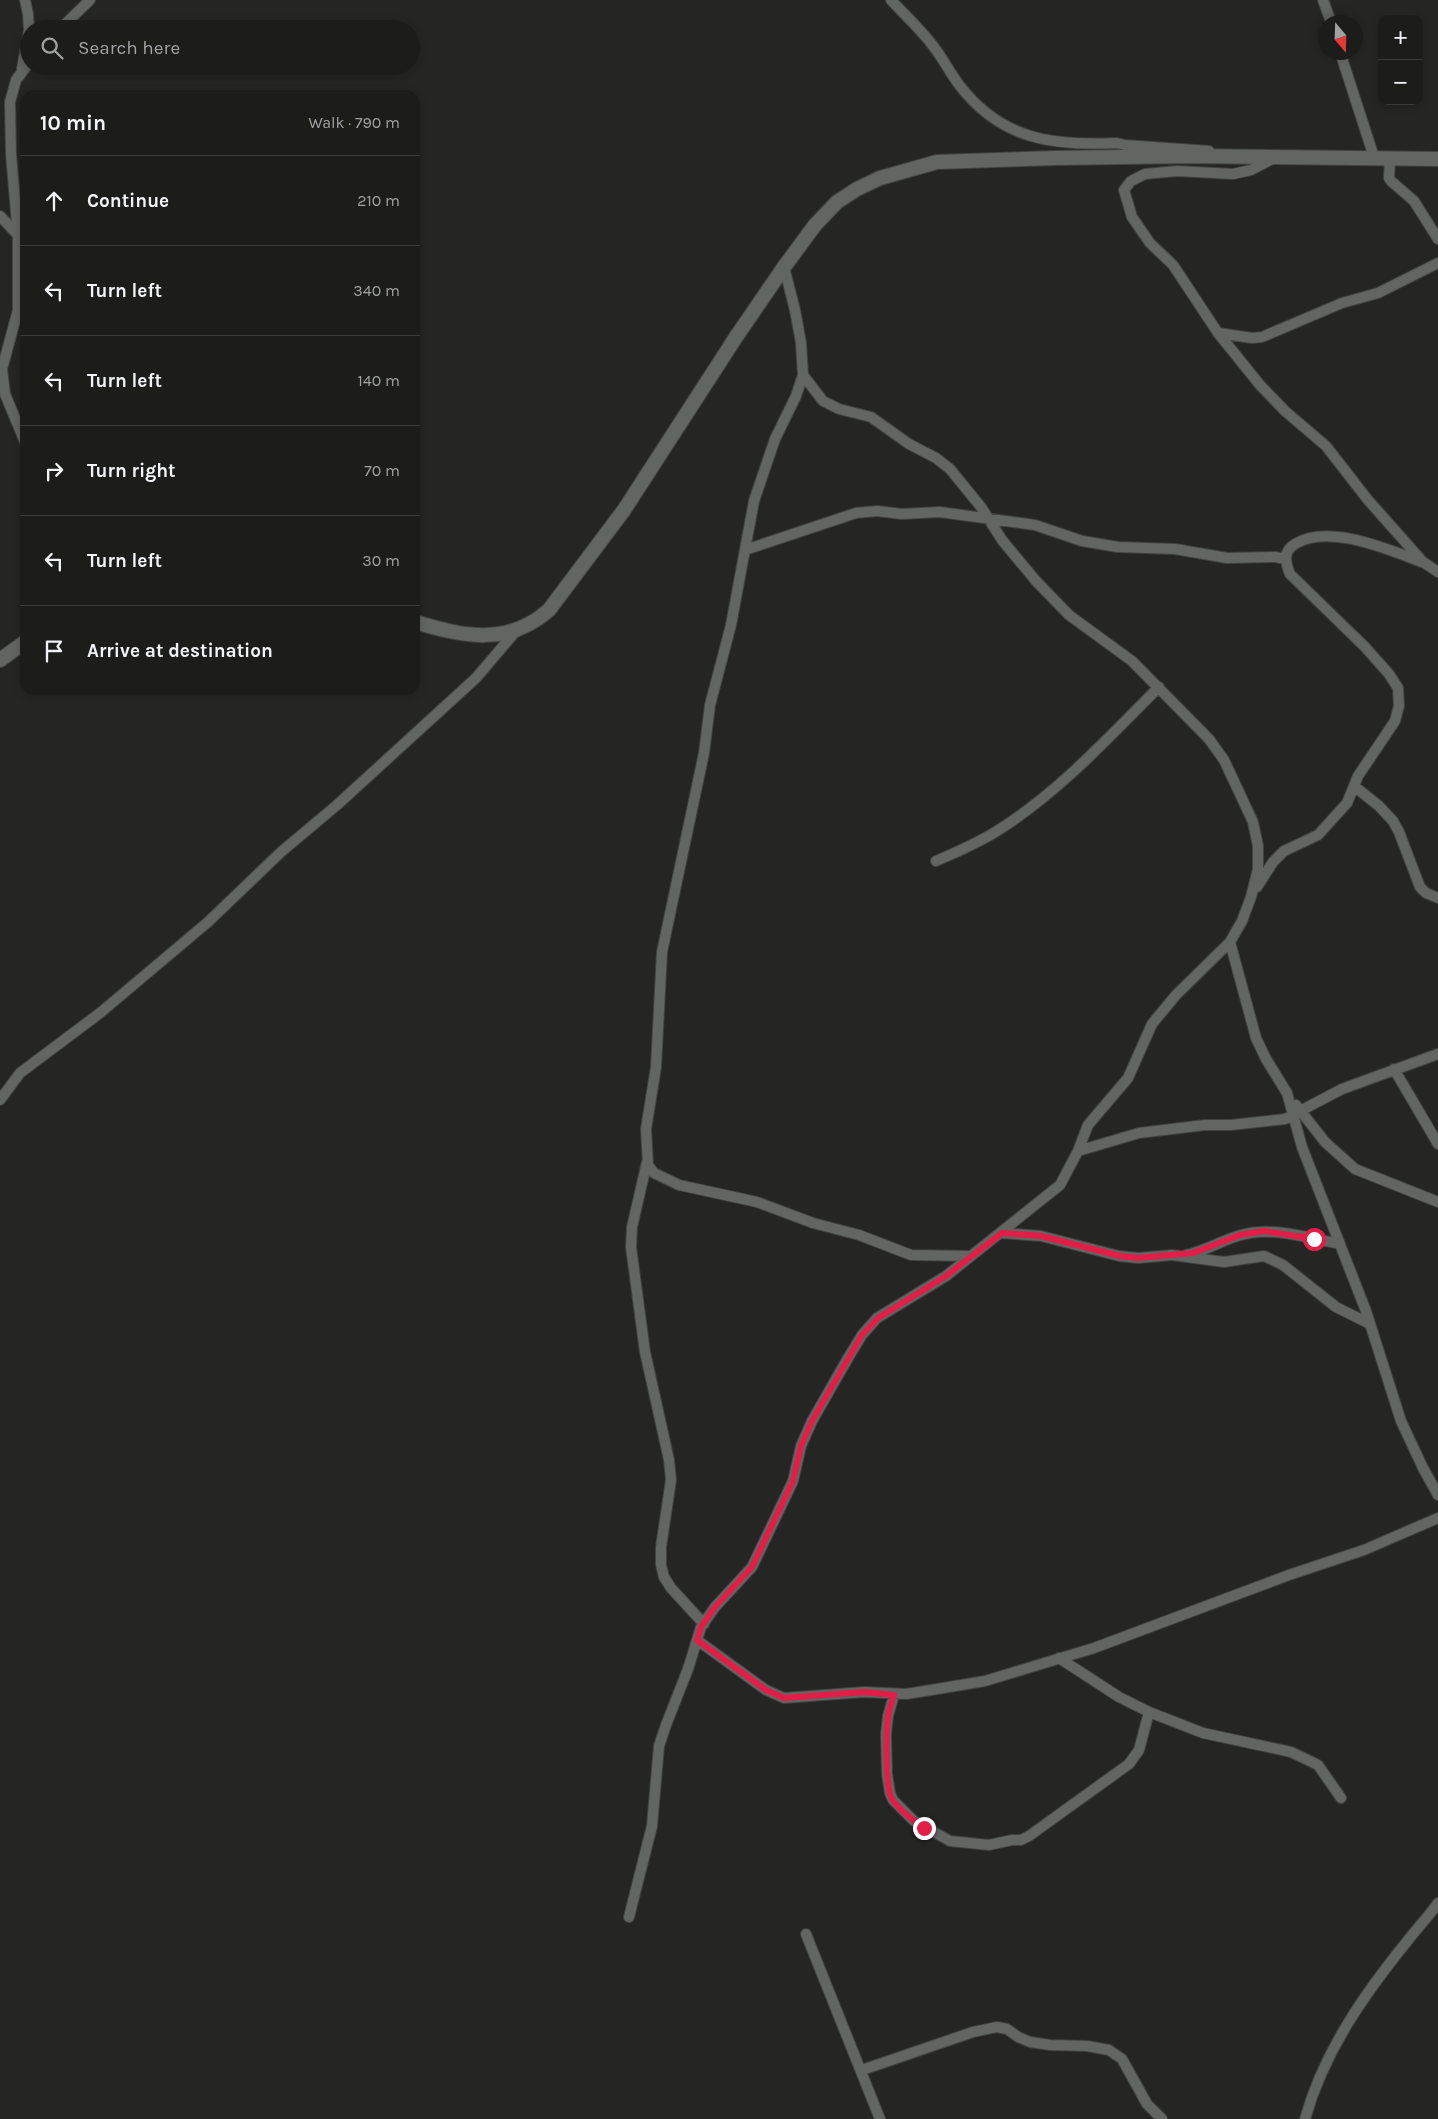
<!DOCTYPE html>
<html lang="en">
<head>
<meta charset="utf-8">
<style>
  body { margin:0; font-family:Karla,sans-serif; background:#292928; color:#f1f3f6 }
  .controls { position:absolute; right:15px; top:15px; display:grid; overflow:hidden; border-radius:10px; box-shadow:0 2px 8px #0003 }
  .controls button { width:45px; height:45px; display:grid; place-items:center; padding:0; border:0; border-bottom:1px solid #3a3a3a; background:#1c1c1b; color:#f1f3f6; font:25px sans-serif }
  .compass { position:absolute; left:1318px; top:15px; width:45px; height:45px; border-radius:50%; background:#1c1c1b; box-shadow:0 2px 8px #0003; rotate:161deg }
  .stop { position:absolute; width:15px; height:15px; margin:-11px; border:4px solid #e11d48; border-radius:50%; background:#fff }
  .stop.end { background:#e11d48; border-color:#fff; box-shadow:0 1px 5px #0008 }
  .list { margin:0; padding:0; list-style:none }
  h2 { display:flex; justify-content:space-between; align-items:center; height:65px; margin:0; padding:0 20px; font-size:21px }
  h2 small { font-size:16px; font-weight:400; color:#a0a1a3 }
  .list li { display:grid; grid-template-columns:32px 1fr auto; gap:15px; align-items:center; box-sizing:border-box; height:90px; padding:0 20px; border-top:1px solid #3a3a3a }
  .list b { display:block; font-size:19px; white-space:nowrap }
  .list em { font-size:16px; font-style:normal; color:#a0a1a3 }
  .icon { flex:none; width:28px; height:28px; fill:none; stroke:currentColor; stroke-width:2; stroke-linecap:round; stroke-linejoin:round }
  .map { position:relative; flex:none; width:1438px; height:2119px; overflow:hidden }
  .search { position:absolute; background:#1c1c1b; box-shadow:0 2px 8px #0003; left:20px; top:20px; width:400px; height:55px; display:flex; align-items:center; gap:12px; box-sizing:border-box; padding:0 18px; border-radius:28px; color:#a0a1a3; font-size:19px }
  .panel { position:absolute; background:#1c1c1b; box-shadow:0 2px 8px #0003; left:20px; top:90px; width:400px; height:605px; border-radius:15px }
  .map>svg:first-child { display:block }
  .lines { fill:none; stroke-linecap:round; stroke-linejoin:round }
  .street-casing { stroke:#424341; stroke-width:12 }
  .secondary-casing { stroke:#424341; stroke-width:16 }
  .street { stroke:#636562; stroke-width:10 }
  .secondary { stroke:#636562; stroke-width:14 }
  .route { stroke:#e11d48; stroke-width:6 }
</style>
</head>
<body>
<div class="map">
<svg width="1438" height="2119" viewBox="0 0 1438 2119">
  <rect width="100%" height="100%" fill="#252624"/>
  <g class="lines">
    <defs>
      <path id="street" d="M25 0 28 14 29 29
        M891 0C904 14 918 27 930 42 942 56 949 72 960 86 1002 140 1053 146 1117 143L1125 145 1209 151
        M1323 0 1331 22
        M60 29 90 0
        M1340 52 1374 157
        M22 69 29 30
        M1390 158 1389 178 1391 181 1414 201 1438 239
        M1272 159 1251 170 1233 174 1177 171 1145 174 1131 181 1124 190 1132 217 1150 243 1173 265 1218 333 1260 385 1285 411 1326 446 1368 500 1423 562 1438 572
        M0 216 18 235
        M784 267 795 310 801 343 803 375 796 396 775 439 754 501 731 625 710 705 704 753 662 952 656 1067 646 1129 648 1165 654 1173 679 1185 757 1202 813 1223 859 1235 911 1255 970 1256
        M1218 333 1252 338 1262 337 1342 303 1378 293 1438 263
        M25 442 5 394 2 369 18 310V235L11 154 10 102 16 80 29 63
        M745 550 856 513 877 511 902 514 940 512 1035 525 1082 541 1118 547 1175 549 1227 558 1275 557 1286 559
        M1354 786 1379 806 1393 821 1399 832 1420 887 1426 893 1438 898
        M936 861C957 852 978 843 997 831 1059 792 1108 738 1159 687
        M1257 887 1273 862 1284 851 1318 835 1347 803 1358 776 1395 721 1399 706 1398 688 1389 674 1365 647 1290 574C1285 562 1283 551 1295 544 1329 523 1389 550 1422 562
        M1230 942 1256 1038 1266 1059 1287 1093 1302 1147 1366 1311 1401 1421 1423 1468 1438 1495
        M1394 1069 1438 1144
        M0 1100 20 1073 100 1013 208 922 281 852 337 805 476 678 516 631
        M1296 1105 1325 1142 1355 1169 1438 1202
        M1078 1151 1139 1133 1205 1125H1231L1285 1119 1342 1089 1438 1054
        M647 1162 632 1227 631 1247 645 1352 669 1460 671 1480 661 1547V1565L664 1577 671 1588 704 1624
        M1001 1233 1041 1236 1119 1256 1138 1258 1172 1255 1224 1262 1264 1256 1283 1265 1336 1307 1370 1324
        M1186 1255C1206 1251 1222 1240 1241 1235 1273 1226 1308 1238 1340 1244
        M697 1640 766 1690 784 1698 864 1692 906 1694 931 1690 985 1681 1094 1648 1289 1575 1364 1550 1438 1518
        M1059 1658 1119 1697 1149 1712 1203 1733 1291 1752 1310 1761 1318 1765 1341 1798
        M894 1695 888 1716 886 1734 887 1774 890 1793 893 1800 914 1821 950 1841 989 1845 1012 1840H1021L1029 1836 1129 1764 1139 1750 1149 1712
        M629 1917 652 1826 659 1746 666 1725 688 1669 701 1627 715 1607 752 1567 793 1481 801 1446 812 1421 848 1358 862 1335 877 1318 946 1276 1060 1185 1078 1151 1088 1125 1128 1078 1152 1024 1176 995 1230 942 1242 921 1251 897 1258 869V846L1253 822 1224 760 1209 739 1132 661 1069 615 1036 581 1002 540 981 507 950 469 936 458 909 444 871 417 839 409 823 401 803 375
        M806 1934 880 2119
        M862 2070 973 2032 997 2027 1007 2029 1018 2037 1030 2042 1050 2045 1087 2046 1109 2050 1122 2059 1147 2104 1162 2119
        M1305 2119C1324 2051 1365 1993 1409 1939 1418 1927 1429 1916 1438 1903"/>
      <path id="secondary" d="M415 622C463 636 507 647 549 610L624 510 736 337 784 267 815 225 837 202 857 189 880 178 937 162 1056 158 1191 156 1438 159
        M0 660 25 642"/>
    </defs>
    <use href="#street" class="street-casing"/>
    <use href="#secondary" class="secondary-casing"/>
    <use href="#street" class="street"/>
    <use href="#secondary" class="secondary"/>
  </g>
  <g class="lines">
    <path class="route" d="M924 1828C913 1820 899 1810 892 1799 885 1788 886 1731 888 1717 889 1710 892 1702 894 1695L864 1692 784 1698 766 1690 697 1640 701 1627 715 1607 752 1567 793 1481 801 1446 812 1421 862 1335 878 1318 946 1276 1002 1233 1041 1236 1120 1256 1138 1258 1193 1253 1240 1235 1264 1231 1314 1239"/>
  </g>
</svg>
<div class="controls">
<button>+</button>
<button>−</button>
</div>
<svg class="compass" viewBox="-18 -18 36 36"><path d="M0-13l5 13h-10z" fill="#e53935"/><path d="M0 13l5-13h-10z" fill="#a0a1a3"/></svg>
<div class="stop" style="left:1314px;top:1239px"></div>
<div class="stop end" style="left:924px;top:1828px"></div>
<div class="search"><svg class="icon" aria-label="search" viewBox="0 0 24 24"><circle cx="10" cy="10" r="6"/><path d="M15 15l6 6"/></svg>Search here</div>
<section class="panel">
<h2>10 min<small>Walk · 790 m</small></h2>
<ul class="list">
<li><svg class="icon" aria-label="ahead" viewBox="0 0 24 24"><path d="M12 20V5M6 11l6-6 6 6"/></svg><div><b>Continue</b></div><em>210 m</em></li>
<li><svg class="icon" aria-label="left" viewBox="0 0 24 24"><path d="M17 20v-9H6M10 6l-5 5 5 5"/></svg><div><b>Turn left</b></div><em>340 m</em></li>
<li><svg class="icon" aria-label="left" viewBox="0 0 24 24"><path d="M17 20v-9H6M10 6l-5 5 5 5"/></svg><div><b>Turn left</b></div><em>140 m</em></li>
<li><svg class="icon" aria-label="right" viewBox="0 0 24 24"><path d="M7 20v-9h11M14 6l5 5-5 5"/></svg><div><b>Turn right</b></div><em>70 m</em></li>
<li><svg class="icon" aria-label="left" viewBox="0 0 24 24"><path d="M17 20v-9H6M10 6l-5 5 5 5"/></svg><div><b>Turn left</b></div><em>30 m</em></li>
<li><svg class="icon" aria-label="arrive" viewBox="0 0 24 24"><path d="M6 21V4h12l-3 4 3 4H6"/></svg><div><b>Arrive at destination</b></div></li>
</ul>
</section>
</div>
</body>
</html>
